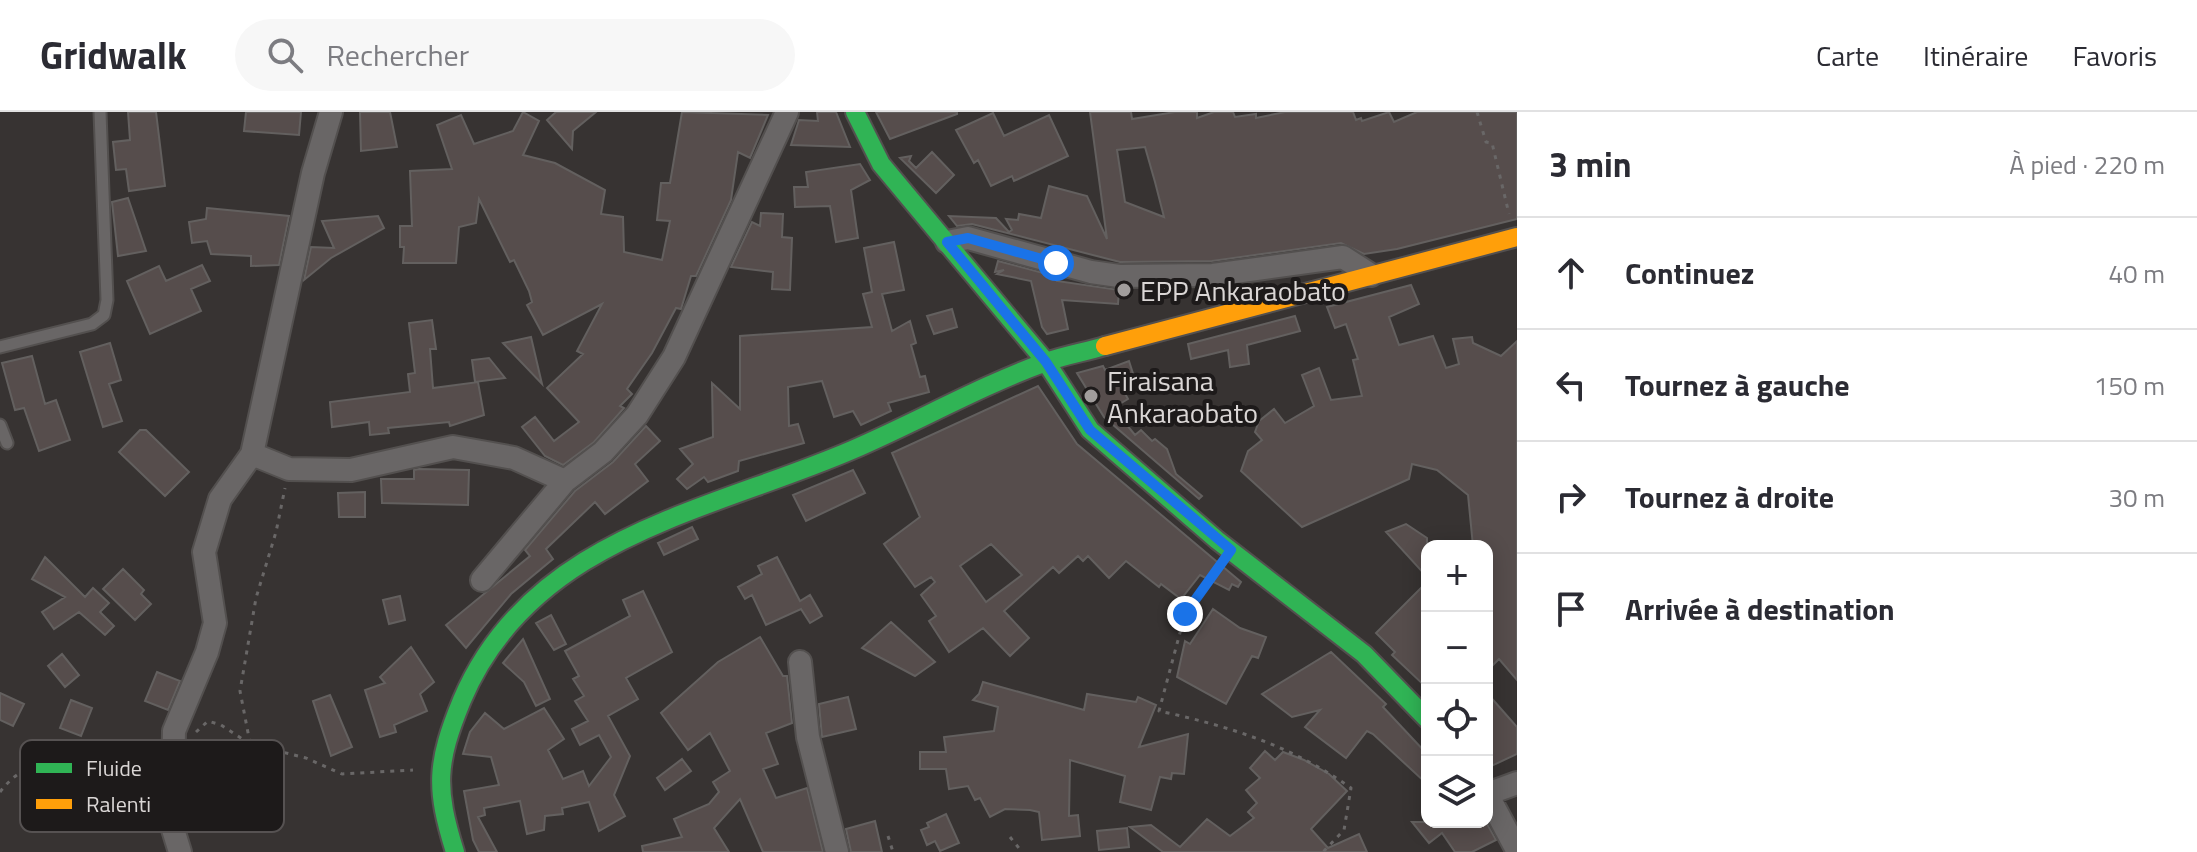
<!DOCTYPE html>
<html lang="fr">
<head>
<meta charset="utf-8">
<style>
  body { margin:0; font-family:"Titillium Web",sans-serif; background:#f7f7f7; color:#2b2b33 }
  .controls { position:absolute; right:24px; bottom:24px; display:grid; overflow:hidden; border-radius:16px; box-shadow:0 4px 20px #0003 }
  .controls button { width:72px; height:72px; display:grid; place-items:center; padding:0; border:0; border-bottom:2px solid #e1e1e2; background:#fff; color:#2b2b33; font:40px sans-serif }
  .stop { position:absolute; width:24px; height:24px; margin:-18px; border:6px solid #1a73e8; border-radius:50%; background:#fff }
  .stop.end { background:#1a73e8; border-color:#fff; box-shadow:0 2px 8px #0008 }
  .list { margin:0; padding:0; list-style:none }
  h2 { display:flex; justify-content:space-between; align-items:center; height:104px; margin:0; padding:0 32px; font-size:34px }
  h2 small { font-size:26px; font-weight:400; color:#7c7c81 }
  .list li { display:grid; grid-template-columns:52px 1fr auto; gap:24px; align-items:center; box-sizing:border-box; height:112px; padding:0 32px; border-top:2px solid #e1e1e2 }
  .list b { display:block; font-size:30px; white-space:nowrap }
  .list em { font-size:26px; font-style:normal; color:#7c7c81 }
  .icon { flex:none; width:44px; height:44px; fill:none; stroke:currentColor; stroke-width:2; stroke-linecap:round; stroke-linejoin:round }
  .map { position:relative; flex:none; width:1517px; height:740px; overflow:hidden }
  header { display:flex; align-items:center; gap:48px; box-sizing:border-box; height:112px; padding:0 40px; background:#fff; border-bottom:2px solid #e1e1e2 }
  header strong { font-size:38px }
  nav { display:flex; gap:44px; margin-inline-start:auto; font-size:28px }
  .search { width:560px; height:72px; background:#f7f7f7; display:flex; align-items:center; gap:20px; box-sizing:border-box; padding:0 28px; border-radius:44px; color:#7c7c81; font-size:30px }
  main { display:flex }
  aside { flex:1; background:#fff }
  .map>svg:first-child { display:block }
  .building { fill:#564d4c; stroke:#63605f; stroke-width:2; fill-rule:evenodd }
  .lines { fill:none; stroke-linecap:round; stroke-linejoin:round }
  .lane-casing { stroke:#53504f; stroke-width:15 }
  .street-casing { stroke:#53504f; stroke-width:26 }
  .fast-casing { stroke:#53504f; stroke-width:22 }
  .slow-casing { stroke:#53504f; stroke-width:22 }
  .path { stroke:#696767; stroke-width:3; stroke-dasharray:4 6; stroke-linecap:butt }
  .lane { stroke:#696666; stroke-width:11 }
  .street { stroke:#696666; stroke-width:22 }
  .fast { stroke:#30b455; stroke-width:18 }
  .slow { stroke:#ff9f0a; stroke-width:18 }
  .route { stroke:#1a73e8; stroke-width:10 }
  .poi-dot { fill:#a19d9c; stroke:#1d1a1a; stroke-width:3 }
  .labels { text-anchor:middle; dominant-baseline:central; stroke-width:8; stroke-linejoin:round; paint-order:stroke }
  .poi-label { font-size:28px; fill:#dad6d5; stroke:#1d1a1a; text-anchor:start }
  .key { fill:#1d1a1a; stroke:#565252; stroke-width:2 }
  .key-label { font-size:22px; fill:#dad6d5 }
</style>
</head>
<body>
<header>
<strong>Gridwalk</strong>
<div class="search"><svg class="icon" aria-label="search" viewBox="0 0 24 24"><circle cx="10" cy="10" r="6"/><path d="M15 15l6 6"/></svg>Rechercher</div>
<nav><a>Carte</a><a>Itinéraire</a><a>Favoris</a></nav>
</header>
<main>
<div class="map">
<svg width="1517" height="740" viewBox="0 0 1517 740">
  <rect width="100%" height="100%" fill="#373332"/>
  <path class="building" d="M128 0H156L165 74 129 79 126 57 116 58 113 30 130 28Z
    M246 0H301L299 23 244 19Z
    M360 0H390L397 35 361 39Z
    M523 0 539 9 523 43 555 51 605 78 601 102 623 105 624 140 662 148 670 109 657 108 661 71H670L682 0 768 3 750 46 738 40 731 88 696 164H691L681 197 676 196 652 241 627 277 632 282 620 294 624 296 594 330 563 353 545 344 522 315 535 305 554 329 579 310 547 276 583 242 577 239 602 192 543 223 527 193 532 190 529 179 514 148 510 150 479 87 476 111 459 115 456 151H403L404 135H400V114H412L410 59 452 57 437 13 461 3 474 32 513 19Z
    M556 0H596L573 19 572 37 547 8Z
    M817 0H836L850 35 791 33 799 8 818 9Z
    M876 0H957V2L890 27Z
    M1090 0H1131L1132 7 1175 0H1197V6L1214 0H1233L1235 5 1256 2V6L1285 0H1353L1356 8 1361 6 1362 9 1389 0 1394 10 1417 0H1517V107L1397 137 1364 142 1341 131 1212 149 1120 150 972 112 957 114 949 104 996 106 1009 120 1012 118 1006 107 1018 108 1019 102 1041 106 1049 74 1087 84 1107 127ZM1145 35 1155 70 1164 105 1125 90 1117 38Z
    M993 1 1004 24 1049 3 1068 44 1014 69 1012 64 991 74 978 48 974 51 956 18Z
    M932 40 954 63 936 81 900 46 911 44 909 49 916 56Z
    M860 52 870 68 851 78 858 126 836 130 830 94 795 95 794 75H808L806 60Z
    M128 86 146 139 118 144 112 90Z
    M207 96 289 104 279 153 251 154V144L211 142 207 129 192 131 189 110 206 107Z
    M761 101 783 102 782 125 792 126 790 178 772 177 773 160 731 155 752 110 760 114Z
    M378 104 384 116 331 146 304 168 311 135 334 136 322 109Z
    M894 130 904 178 882 182 892 219 910 209 916 231 911 233 920 265 925 264 929 280 888 291 891 299 861 313 853 299 834 305 822 269 788 275 789 314 798 312 804 331 739 349 738 359 708 370 704 365 687 377 677 367 693 352 680 337 713 325 712 271 740 297V224L872 215 863 182 872 180 864 136Z
    M998 149 1058 165 1057 169 1119 178 1118 192 1062 188 1068 217 1047 222 1042 215 1031 169 997 162 1004 158 995 160Z
    M202 153 210 169 191 177 201 199 150 222 127 169 159 154 166 169Z
    M1411 173 1419 192 1389 205 1399 233 1433 224 1446 256 1459 252 1453 227 1472 225 1473 231 1501 244 1517 229V568L1499 547 1487 559V434H1473L1468 383 1437 358 1412 352 1409 367 1302 415 1241 359 1248 339 1262 328 1255 320 1259 309 1274 297 1285 311 1314 294 1302 263 1319 256 1331 288 1362 284 1353 248 1358 247 1346 212 1335 216 1327 195Z
    M952 197 957 215 934 222 927 204Z
    M1295 204 1300 219 1247 233 1249 252 1230 255 1228 238 1191 247 1188 232Z
    M432 208 436 237H430L433 276 478 270 484 303 450 314 449 310 388 316 389 321 370 323 369 310 332 315 330 290 410 280 408 262 415 261 409 211Z
    M531 225 542 272 503 231Z
    M110 231 121 268 109 272 122 309 103 315 80 240Z
    M32 244 45 292 56 288 70 328 39 339 24 296 15 298 2 251Z
    M489 246 505 266 475 270 472 248Z
    M1129 249 1137 274 1123 278 1128 287 1113 296 1135 323 1141 318 1152 329 1155 327 1167 337 1176 362 1202 384 1199 387 1104 305 1077 261 1103 254 1105 258Z
    M1038 274 1077 332 1241 470 1238 475 1232 472 1229 478 1200 463 1181 487 1161 472 1159 475 1126 449 1109 466 1088 444 1083 449 1078 444 1059 461 1053 455 1004 499 1029 526 1010 544 983 516 949 540 929 509 936 504 921 483 935 470 931 465 915 475 884 432 920 405 892 341ZM991 432 1022 463 986 490 960 454Z
    M646 314 660 329 635 352 648 369 605 402 595 390 546 437 553 447 511 482 466 536 446 513 530 444 525 438 575 379 613 350Z
    M140 318H146L189 360 165 384 119 340Z
    M419 357 469 358 468 393 382 391 381 367H414V358Z
    M853 358 865 381 806 409 793 383Z
    M365 380V405H339L338 381Z
    M1406 412 1427 426V465L1386 420Z
    M692 415 698 427 664 443 658 431Z
    M45 445 85 485 93 476 109 491 100 500 114 514 105 523 79 500 54 517 42 500 65 485 32 467Z
    M777 445 800 489 810 483 822 504 810 511 801 497 766 513 752 483 745 487 738 475 762 462 758 454Z
    M123 457 144 478 141 482 151 492 135 508 103 477Z
    M1427 470V576L1392 543 1395 540 1376 521Z
    M643 479 672 540 626 566 638 587 608 604 630 644 614 683 625 704 599 719 589 690 562 696 563 702 545 704 544 718 527 722 520 689 484 696 485 703 478 705 497 740H479L473 728 464 679 499 673 491 645 463 642 470 620 485 601 504 617 544 596 564 627 548 638 563 667 583 659 589 674 611 645 599 623 580 633 572 617 588 609 575 589 584 584 573 567 579 564 565 539 630 504 623 488Z
    M400 484 405 508 389 512 383 488Z
    M1213 497 1240 516 1266 525 1258 546 1252 544 1226 592 1177 565 1185 529 1190 532Z
    M551 503 566 532 554 538 536 511Z
    M891 510 935 550 915 564 862 536Z
    M760 525 783 564H787L792 611 766 621 778 652 763 657 776 686 807 676 823 740H763L740 687 714 716 729 740H643L642 734 682 725 674 707 709 692 719 680 713 670 730 659 710 621 688 638 661 601 718 550Z
    M523 527 550 587 536 594 524 570 503 551Z
    M411 535 434 570 420 582 427 599 394 613 396 620 380 625 365 578 385 571 380 565Z
    M1331 540 1386 592 1383 595 1427 642V672L1373 622 1367 619 1346 646 1305 615 1320 598 1292 605 1262 582Z
    M62 542 79 563 65 575 48 554Z
    M157 560 180 569 168 598 145 589Z
    M983 570 1084 598 1087 582 1136 590 1138 585 1156 593 1139 635 1188 622 1184 662 1172 661 1171 667 1160 665 1151 698 1120 690 1125 664 1070 648 1069 704 1078 703 1080 724 1042 728 1039 700 1030 698 1005 697 990 705 980 686 975 688 968 674 949 677 946 657H920V640H946L944 625 994 619 998 595 973 588 979 582Z
    M0 581 24 592 13 614 0 608Z
    M1487 581 1517 615V642L1487 656Z
    M330 583 352 635 331 644 313 589Z
    M848 585 856 617 822 625 819 592Z
    M71 588 92 596 81 624 60 616Z
    M1265 639 1275 648 1283 640 1304 648 1329 662 1347 679 1311 717 1328 736 1359 722 1367 740H1163L1130 715 1151 713 1180 735 1207 707 1230 724 1254 706 1248 700 1257 691 1246 678 1260 666 1250 656Z
    M682 647 691 659 665 678 657 666Z
    M946 702 959 731 940 739 935 729 927 733 921 718 929 715 927 711Z
    M875 709 882 740H851L846 717Z
    M1412 710H1486L1496 728 1472 740H1455L1442 721 1429 731Z
    M1127 716 1129 735 1099 738 1097 719Z"/>
  <g class="lines">
    <defs>
      <path id="lane" d="M0 235 92 212 104 203 107 188 100 0
        M0 313 7 331"/>
      <path id="street" d="M331 0 313 61 252 342 289 357 351 358 453 335 514 346 565 369 482 468
        M947 130 968 126 1091 160 1119 164 1213 163 1343 145 1371 163
        M565 369 603 340 637 303 674 245 787 0
        M800 550 808 625 837 740
        M1487 682 1517 738
        M1487 682 1517 671
        M180 740 172 714 174 619 207 540 215 511 204 440 220 387 252 342"/>
      <path id="fast" d="M855 0 881 52 1046 250 1090 318 1217 428 1364 542 1427 607
        M455 740C435 676 436 651 462 588 531 425 708 400 852 338 917 310 980 274 1046 250 1065 243 1085 240 1105 234"/>
      <path id="slow" d="M1105 234 1517 125"/>
    </defs>
    <use href="#lane" class="lane-casing"/>
    <use href="#street" class="street-casing"/>
    <use href="#fast" class="fast-casing"/>
    <use href="#slow" class="slow-casing"/>
    <path class="path" d="M1477 0 1486 30 1492 31 1509 102
      M1216 459 1185 502 1159 599C1229 614 1292 634 1351 676L1344 718 1323 740
      M196 620 208 609 221 613 250 632 306 646 342 662 413 658
      M250 631 240 579 256 486 276 420 285 376
      M0 680C26 647 45 651 78 670L100 665 151 629
      M888 724 893 740
      M1010 725 1022 740"/>
    <use href="#lane" class="lane"/>
    <use href="#street" class="street"/>
    <use href="#fast" class="fast"/>
    <use href="#slow" class="slow"/>
  </g>
  <g class="lines">
    <path class="route" d="M1056 151 968 126 947 130 1046 250 1090 318 1231 438 1185 502"/>
  </g>
  <g class="poi-dot">
    <circle cx="1124" cy="178" r="8"/>
    <circle cx="1091" cy="284" r="8"/>
  </g>
  <g class="labels">
    <g class="poi-label">
      <text x="1140" y="178">EPP Ankaraobato</text>
      <text x="1107" y="268">Firaisana<tspan x="1107" dy="32">Ankaraobato</tspan></text>
    </g>
  </g>
  <rect x="20" y="628" width="264" height="92" rx="12" class="key"/>
  <rect x="36" y="651" width="36" height="10" fill="#30b455"/>
  <rect x="36" y="687" width="36" height="10" fill="#ff9f0a"/>
  <g class="key-label">
    <text x="86" y="664">Fluide</text>
    <text x="86" y="700">Ralenti</text>
  </g>
</svg>
<div class="controls">
<button>+</button>
<button>−</button>
<button><svg class="icon" aria-label="locate" viewBox="0 0 24 24"><circle cx="12" cy="12" r="6"/><path d="M12 2v4M12 18v4M2 12h4M18 12h4"/></svg></button>
<button><svg class="icon" aria-label="layers" viewBox="0 0 24 24"><path d="M12 4l9 5-9 5-9-5zM3 14l9 5 9-5"/></svg></button>
</div>
<div class="stop" style="left:1056px;top:151px"></div>
<div class="stop end" style="left:1185px;top:502px"></div>
</div>
<aside>
<h2>3 min<small>À pied · 220 m</small></h2>
<ul class="list">
<li><svg class="icon" aria-label="ahead" viewBox="0 0 24 24"><path d="M12 20V5M6 11l6-6 6 6"/></svg><div><b>Continuez</b></div><em>40 m</em></li>
<li><svg class="icon" aria-label="left" viewBox="0 0 24 24"><path d="M17 20v-9H6M10 6l-5 5 5 5"/></svg><div><b>Tournez à gauche</b></div><em>150 m</em></li>
<li><svg class="icon" aria-label="right" viewBox="0 0 24 24"><path d="M7 20v-9h11M14 6l5 5-5 5"/></svg><div><b>Tournez à droite</b></div><em>30 m</em></li>
<li><svg class="icon" aria-label="arrive" viewBox="0 0 24 24"><path d="M6 21V4h12l-3 4 3 4H6"/></svg><div><b>Arrivée à destination</b></div></li>
</ul>
</aside>
</main>
</body>
</html>
